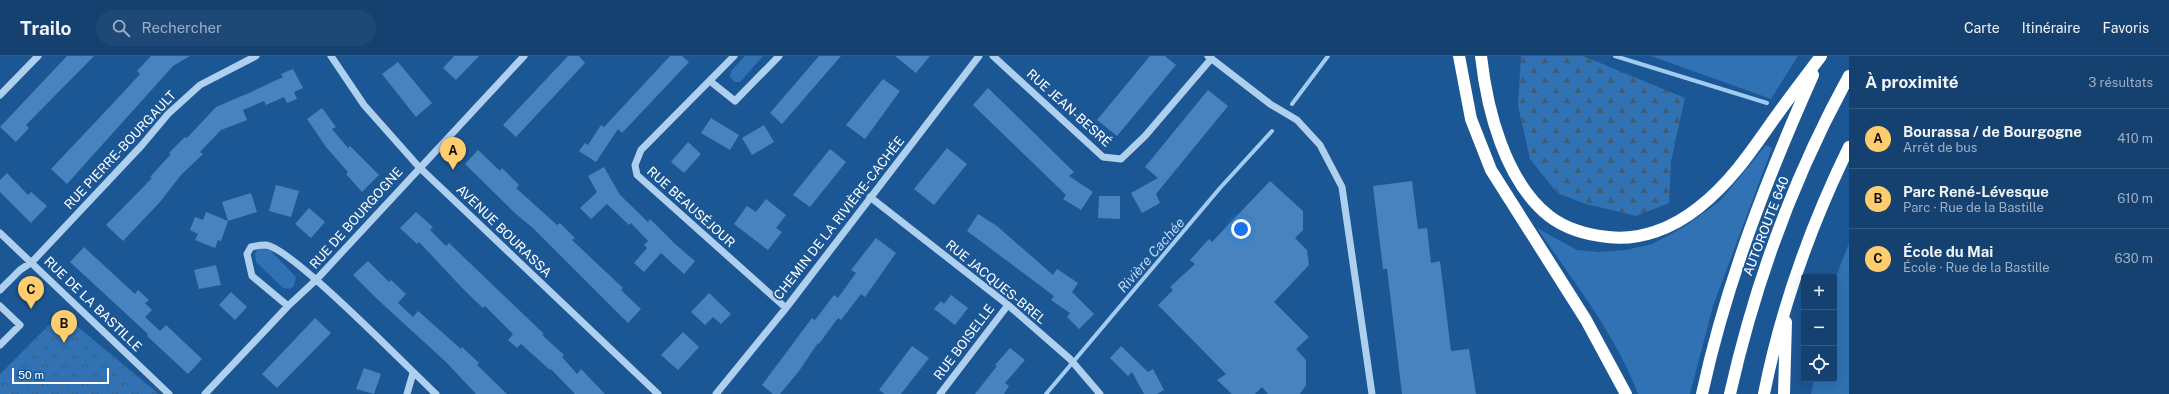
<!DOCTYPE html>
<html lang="fr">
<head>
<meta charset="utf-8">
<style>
  body { margin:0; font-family:"Public Sans",sans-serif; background:#1e4875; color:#f1f3f6 }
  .controls { position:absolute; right:12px; bottom:12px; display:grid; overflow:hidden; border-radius:4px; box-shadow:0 4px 16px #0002 }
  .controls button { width:36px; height:36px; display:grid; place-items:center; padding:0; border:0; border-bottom:1px solid #345a83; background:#154170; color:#f1f3f6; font:20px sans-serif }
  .scale { position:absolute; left:12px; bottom:10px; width:97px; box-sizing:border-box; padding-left:4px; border:2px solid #fff; border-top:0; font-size:11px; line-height:14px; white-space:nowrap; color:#fff; -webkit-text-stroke:3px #1c5795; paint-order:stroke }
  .you { position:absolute; left:1241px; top:173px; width:14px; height:14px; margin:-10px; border:3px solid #fff; border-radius:50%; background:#1a73e8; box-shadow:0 0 0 6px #1a73e833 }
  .badge { display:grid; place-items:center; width:26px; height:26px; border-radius:50%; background:#ffcd6d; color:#111; font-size:13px; font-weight:700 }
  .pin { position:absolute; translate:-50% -33px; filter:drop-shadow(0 1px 2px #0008) }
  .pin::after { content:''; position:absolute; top:21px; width:14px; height:12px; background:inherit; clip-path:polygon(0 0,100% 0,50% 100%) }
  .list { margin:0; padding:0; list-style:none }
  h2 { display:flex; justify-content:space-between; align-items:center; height:52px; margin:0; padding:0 16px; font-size:17px }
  h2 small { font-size:13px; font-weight:400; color:#9dafc3 }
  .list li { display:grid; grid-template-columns:26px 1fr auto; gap:12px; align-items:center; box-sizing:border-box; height:60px; padding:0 16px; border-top:1px solid #345a83 }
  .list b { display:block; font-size:15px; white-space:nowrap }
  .list p { margin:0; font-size:13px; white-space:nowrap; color:#9dafc3 }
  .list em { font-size:13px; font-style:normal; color:#9dafc3 }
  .icon { flex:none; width:22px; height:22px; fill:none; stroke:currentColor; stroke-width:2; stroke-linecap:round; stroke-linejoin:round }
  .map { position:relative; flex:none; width:1849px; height:338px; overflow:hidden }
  header { display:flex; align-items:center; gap:24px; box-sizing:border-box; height:56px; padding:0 20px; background:#154170; border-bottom:1px solid #345a83 }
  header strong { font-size:19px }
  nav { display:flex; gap:22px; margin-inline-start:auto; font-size:14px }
  .search { width:280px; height:36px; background:#1e4875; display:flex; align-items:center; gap:10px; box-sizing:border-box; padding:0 14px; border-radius:22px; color:#9dafc3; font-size:15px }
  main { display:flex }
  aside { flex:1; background:#154170 }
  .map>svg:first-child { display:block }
  .green { fill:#3072b3 }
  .forest { fill:url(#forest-firs) }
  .park { fill:url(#park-crowns) }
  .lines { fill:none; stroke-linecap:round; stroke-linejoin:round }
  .stream { stroke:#a2cbf1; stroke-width:4 }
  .building { fill:#4983be }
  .minor { stroke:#afcfef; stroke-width:7 }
  .highway { stroke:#fff; stroke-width:12 }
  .labels { text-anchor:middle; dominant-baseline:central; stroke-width:3.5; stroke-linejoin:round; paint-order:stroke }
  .street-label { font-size:13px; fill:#fff; stroke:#1c5795 }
  .water-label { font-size:14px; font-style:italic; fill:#bbd9f6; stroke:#1c5795 }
</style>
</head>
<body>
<header>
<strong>Trailo</strong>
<div class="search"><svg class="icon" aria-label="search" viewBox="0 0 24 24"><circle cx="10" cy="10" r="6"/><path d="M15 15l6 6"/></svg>Rechercher</div>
<nav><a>Carte</a><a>Itinéraire</a><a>Favoris</a></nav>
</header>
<main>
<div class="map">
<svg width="1849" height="338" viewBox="0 0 1849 338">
  <defs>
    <pattern id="forest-firs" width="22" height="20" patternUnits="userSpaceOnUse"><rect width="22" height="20" fill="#3072b3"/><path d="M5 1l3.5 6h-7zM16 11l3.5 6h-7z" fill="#3f5d7a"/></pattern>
    <pattern id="park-crowns" width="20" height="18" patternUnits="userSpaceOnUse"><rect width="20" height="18" fill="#3072b3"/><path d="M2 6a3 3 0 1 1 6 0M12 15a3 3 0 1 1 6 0" fill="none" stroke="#3f5d7a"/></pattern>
  </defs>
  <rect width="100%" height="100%" fill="#1c5795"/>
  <path class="green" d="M745 0H763L740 26H735L730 21 731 15Z
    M1651 0H1798L1771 43Z
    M1766 89 1772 92 1713 250 1690 338H1638C1615 277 1573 225 1537 172L1577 194 1599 196 1626 194 1652 188 1684 171 1720 145Z
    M1849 187V338H1811L1814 323H1834V226Z
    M259 192 270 194 296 221 294 230 290 233 283 232 256 206 255 197Z"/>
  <path class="forest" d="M1521 0H1583L1685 42 1671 105 1669 147 1636 160 1586 148 1557 137 1530 103 1518 50Z"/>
  <path class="park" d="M61 257 159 338H0V318Z"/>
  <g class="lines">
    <path class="stream" d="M1615 0 1767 47
      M1292 48 1328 0
      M1046 338 1220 132 1272 75"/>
  </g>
  <path class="building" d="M67 0H94L26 69 29 72 16 86 0 71Z
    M151 0H190L173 10 67 128 51 113 118 42 140 18 137 15Z
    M454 0H479L456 24 443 12Z
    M568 0H579L585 7 516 81 503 69Z
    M670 0H682L689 6 622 77 618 73 596 106 579 95 585 87 588 89 601 69 604 71Z
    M819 0H841L782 68 770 57Z
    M895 0H930L916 17Z
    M1150 0H1165L1176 9 1117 80 1097 64Z
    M398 6 432 47 416 61 382 18Z
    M293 13 303 32 294 36 297 43 287 47 284 41 266 49 264 45 243 54 247 64 221 74 200 96 203 98 181 119 160 146 123 185 106 169 152 122 150 121 171 98 169 97 185 81 187 82 216 51 251 36 283 21 281 18Z
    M883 23 900 35 865 83 846 69Z
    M988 32 1074 116 1069 120 1093 136 1081 154 1063 143 1066 139 973 49Z
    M1208 34 1228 50 1156 138 1160 147 1142 157 1131 137 1158 122 1145 111Z
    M322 52 336 71 332 73 348 92 350 90 379 119 362 136 346 118 348 116 326 91 307 63Z
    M711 62 739 79 730 94 701 77Z
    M764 69 774 86 752 99 742 82Z
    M688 86 701 98 684 117 671 106Z
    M947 92 967 108 934 149 914 133Z
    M830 93 846 106 810 151 793 139Z
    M478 94 500 115 502 112 519 129 516 132 557 169 560 167 575 182 572 184 623 232 621 234 641 253 628 267 534 173 516 158 465 108Z
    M604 111 620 139 648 166 650 163 675 188 695 205 684 218 661 197 644 216 634 207 647 192 644 189 648 185 631 167 629 169 607 148 591 163 580 152 597 136 588 120Z
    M7 117 28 139 31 136 47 150 31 167 0 136V124Z
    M1270 125 1303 155V174L1295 182 1307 194 1309 209 1274 246 1309 281 1296 293 1306 304V329L1300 338H1268L1262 331 1255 338H1232L1217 324 1226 318 1158 249 1173 234 1170 231 1195 208 1190 204 1209 183 1212 186Z
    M1412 125 1418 173 1427 172 1431 207 1440 205 1451 295 1469 293 1476 338H1402L1387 213H1383L1373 130Z
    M276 129 299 135 291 161 269 155Z
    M251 137 257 156 228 165 221 185 218 184 215 192 195 184 198 178 190 174 195 161 203 164 206 156 228 165 222 146Z
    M1099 140H1120V163L1098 162Z
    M766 143 786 159 776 172 782 176 768 194 734 168 747 150 756 156Z
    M309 152 325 166 311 182 295 168Z
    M416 156 433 171 430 174 446 190 449 187 544 278 542 279 564 299 562 301 577 318 581 313 605 338H575L551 313 550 314 521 288 517 292 508 284 513 278 485 250 483 252 466 236 419 186 417 188 400 172Z
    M978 158 997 170 1053 219 1057 213 1078 227 1072 236 1094 258 1079 273 1067 261 1070 257 1051 244 1054 240 967 175Z
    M876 182 896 197 865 241 861 238 841 264 838 262 819 288 818 287 799 315 780 338H773L762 329 812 262 815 264 834 239 838 242 856 217 851 214Z
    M84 191 135 238 138 234 149 244 145 247 152 254 145 261 160 275 166 269 202 303 188 318 147 280 148 278 70 206Z
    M368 205 389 226 391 224 406 238 398 247 413 261 418 255 461 293 462 291 479 307 477 309 507 338H476L447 307 376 242 353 219Z
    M216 209 221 229 199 233 194 214Z
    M231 236 247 251 235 264 219 249Z
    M709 237 731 258 721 268 713 261 705 269 691 256Z
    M951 239 968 252 955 269 934 253 941 245 944 248Z
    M315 262 331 277 277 332 262 318Z
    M683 276 699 291 678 314 661 299Z
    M912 290 929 302 901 338H885L879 334Z
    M1121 290 1148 316 1153 313 1164 334 1157 338H1144L1132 316 1128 320 1110 302Z
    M1010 292 1025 304 1005 327 1009 330 1004 338H975L997 310 995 309Z
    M364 312 381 318 374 338 356 333Z"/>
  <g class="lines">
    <path class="minor" d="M331 0 364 49 419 111 658 338
      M734 0 641 94 635 109 637 119 786 252
      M993 0 1103 101 1121 103 1145 80 1211 3
      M1208 0 1270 48 1297 64 1320 89 1342 131 1372 338
      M710 25 735 45 779 0
      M0 39 38 0
      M870 141 1008 249 1070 303 1100 338
      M0 177 169 338
      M0 234 20 214 32 206 142 89 168 58 200 29 256 0
      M0 250 20 269 0 289
      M288 250 252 220 247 198 251 191C255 190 261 189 266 189 292 192 409 313 436 338
      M205 338 288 250 316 224 524 0
      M407 338 413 317
      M716 338 786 252 979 0
      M940 338 1008 249"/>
    <path class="highway" d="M1459 0 1471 63 1491 114 1586 264 1626 338
      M1481 0C1487 54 1505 125 1549 160 1566 173 1588 179 1608 181 1640 185 1673 172 1698 152 1730 127 1751 96 1774 63 1789 42 1805 21 1821 0
      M1702 338C1726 227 1767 122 1813 19
      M1730 338C1755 227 1794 120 1849 20
      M1764 338C1781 252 1811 169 1849 91
      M1784 338 1786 266"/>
  </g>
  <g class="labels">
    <g class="street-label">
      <text transform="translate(1069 52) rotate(42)">RUE JEAN-BESRÉ</text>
      <text transform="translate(120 94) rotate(-47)">RUE PIERRE-BOURGAULT</text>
      <text transform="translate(691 151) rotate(42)">RUE BEAUSÉJOUR</text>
      <text transform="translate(356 162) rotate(-48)">RUE DE BOURGOGNE</text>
      <text transform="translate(839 162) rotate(-52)">CHEMIN DE LA RIVIÈRE-CACHÉE</text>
      <text transform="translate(1766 170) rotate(-69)">AUTOROUTE 640</text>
      <text transform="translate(504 175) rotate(44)">AVENUE BOURASSA</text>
      <text transform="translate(996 226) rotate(39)">RUE JACQUES-BREL</text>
      <text transform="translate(93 248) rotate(44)">RUE DE LA BASTILLE</text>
      <text transform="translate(964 286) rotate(-53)">RUE BOISELLE</text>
    </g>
    <g class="water-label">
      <text transform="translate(1151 199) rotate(-49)">Rivière Cachée</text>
    </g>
  </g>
</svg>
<div class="controls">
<button>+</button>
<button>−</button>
<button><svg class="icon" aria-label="locate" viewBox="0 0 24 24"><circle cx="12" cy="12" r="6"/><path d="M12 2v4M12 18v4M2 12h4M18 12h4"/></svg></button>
</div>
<div class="scale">50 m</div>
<div class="you"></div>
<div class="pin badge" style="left:453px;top:114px">A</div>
<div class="pin badge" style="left:64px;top:287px">B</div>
<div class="pin badge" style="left:31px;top:253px">C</div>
</div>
<aside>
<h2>À proximité<small>3 résultats</small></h2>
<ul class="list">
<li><span class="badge">A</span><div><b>Bourassa / de Bourgogne</b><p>Arrêt de bus</p></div><em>410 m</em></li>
<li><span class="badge">B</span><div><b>Parc René-Lévesque</b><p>Parc · Rue de la Bastille</p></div><em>610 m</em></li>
<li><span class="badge">C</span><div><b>École du Mai</b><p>École · Rue de la Bastille</p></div><em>630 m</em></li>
</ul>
</aside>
</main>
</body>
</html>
